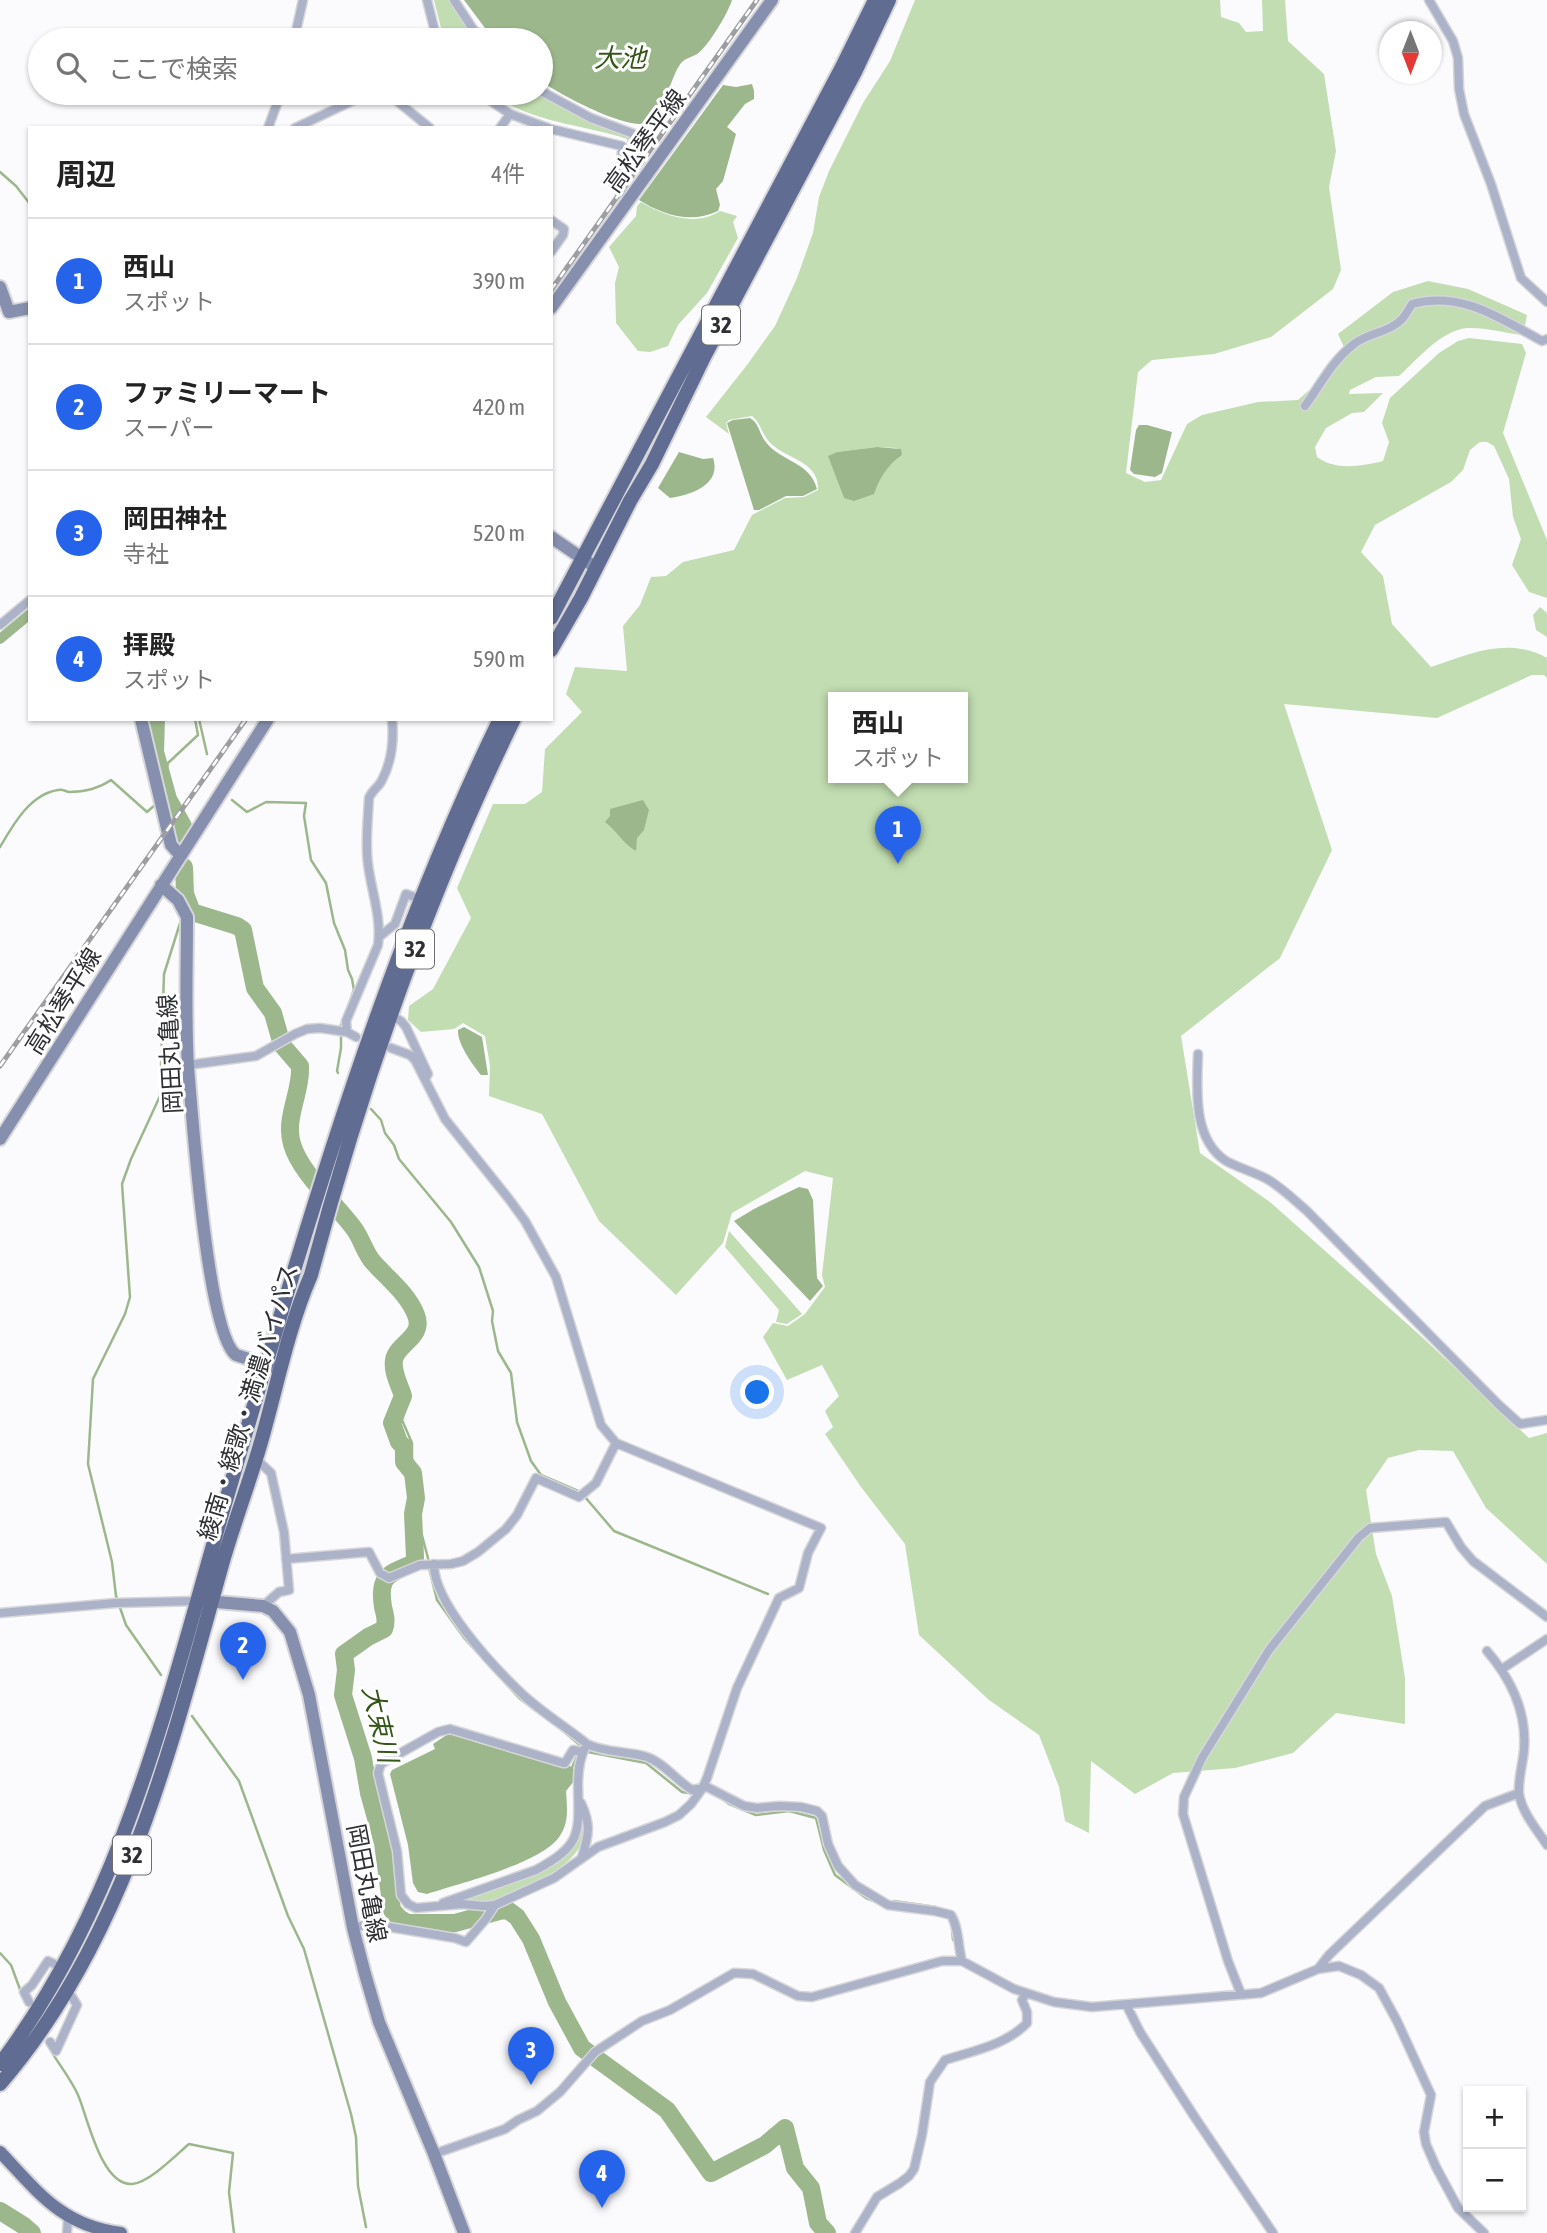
<!DOCTYPE html>
<html lang="ja">
<head>
<meta charset="utf-8">
<style>
  body { margin:0; font-family:"Asap Condensed","Noto Sans JP",sans-serif; background:#f2f2f2; color:#222 }
  .controls { position:absolute; right:21px; bottom:21px; display:grid; overflow:hidden; border-radius:0px; box-shadow:0 2px 5px #0004 }
  .controls button { width:63px; height:63px; display:grid; place-items:center; padding:0; border:0; border-bottom:2px solid #e0e0e0; background:#fff; color:#222; font:35px sans-serif }
  .compass { position:absolute; left:1379px; top:21px; width:63px; height:63px; border-radius:50%; background:#fff; box-shadow:0 2px 5px #0004; rotate:180deg }
  .you { position:absolute; left:758px; top:1393px; width:24px; height:24px; margin:-18px; border:5px solid #fff; border-radius:50%; background:#1a73e8; box-shadow:0 0 0 10px #1a73e833 }
  .badge { display:grid; place-items:center; width:46px; height:46px; border-radius:50%; background:#2563eb; color:#fff; font-size:23px; font-weight:700 }
  .pin { position:absolute; translate:-50% -58px; filter:drop-shadow(0 2px 4px #0008) }
  .pin::after { content:''; position:absolute; top:37px; width:24px; height:21px; background:inherit; clip-path:polygon(0 0,100% 0,50% 100%) }
  .popup { position:absolute; left:828px; top:692px; width:140px; height:91px; box-sizing:border-box; display:grid; place-content:center; border-radius:0px; background:#fff; filter:drop-shadow(0 2px 5px #0005); font-size:23px; white-space:nowrap; color:#767676 }
  .popup b { font-size:26px; color:#222 }
  .popup::after { content:''; position:absolute; left:50%; top:100%; margin-left:-14px; border:14px solid transparent; border-top-color:#fff }
  .list { margin:0; padding:0; list-style:none }
  h2 { display:flex; justify-content:space-between; align-items:center; height:91px; margin:0; padding:0 28px; font-size:30px }
  h2 small { font-size:23px; font-weight:400; color:#767676 }
  .list li { display:grid; grid-template-columns:46px 1fr auto; gap:21px; align-items:center; box-sizing:border-box; height:126px; padding:0 28px; border-top:2px solid #e0e0e0 }
  .list b { display:block; font-size:26px; white-space:nowrap }
  .list p { margin:0; font-size:23px; white-space:nowrap; color:#767676 }
  .list em { font-size:23px; font-style:normal; color:#767676 }
  .icon { flex:none; width:38px; height:38px; fill:none; stroke:currentColor; stroke-width:2; stroke-linecap:round; stroke-linejoin:round }
  .map { position:relative; flex:none; width:1547px; height:2233px; overflow:hidden }
  .search { position:absolute; background:#fff; box-shadow:0 2px 5px #0004; left:28px; top:28px; width:525px; height:77px; display:flex; align-items:center; gap:18px; box-sizing:border-box; padding:0 24px; border-radius:38px; color:#767676; font-size:26px }
  .panel { position:absolute; background:#fff; box-shadow:0 2px 5px #0004; left:28px; top:126px; width:525px; height:595px; border-radius:0px }
  .map>svg:first-child { display:block }
  .green { fill:#c2ddb1; fill-rule:evenodd }
  .water { fill:#9cb78b }
  .lines { fill:none; stroke-linecap:round; stroke-linejoin:round }
  .stream { stroke:#9cb78b; stroke-width:2.5 }
  .canal { stroke:#9cb78b; stroke-width:10 }
  .river { stroke:#9cb78b; stroke-width:18 }
  .minor-casing { stroke:#d6d6da; stroke-width:11 }
  .secondary-casing { stroke:#d6d6da; stroke-width:16 }
  .primary-casing { stroke:#d6d6da; stroke-width:16 }
  .trunk-casing { stroke:#d6d6da; stroke-width:18 }
  .minor { stroke:#acb3c8; stroke-width:8 }
  .secondary { stroke:#8690ae; stroke-width:12 }
  .primary { stroke:#6b779b; stroke-width:12 }
  .trunk { stroke:#606c92; stroke-width:14 }
  .rail-casing { stroke:#9d9ea1; stroke-width:5 }
  .rail { stroke:#fff; stroke-width:2.5; stroke-dasharray:8; stroke-linecap:butt }
  .labels { text-anchor:middle; dominant-baseline:central; stroke-width:6; stroke-linejoin:round; paint-order:stroke }
  .shield { fill:#fff; stroke:#6d6e71; stroke-width:2 }
  .shield-label { font-size:23px; font-weight:bold; fill:#2f3034 }
  .street-label { font-size:24px; fill:#2f3034; stroke:#fff }
  .water-label { font-size:26px; font-style:italic; fill:#355618; stroke:#fff }
</style>
</head>
<body>
<div class="map">
<svg width="1547" height="2233" viewBox="0 0 1547 2233">
  <rect width="100%" height="100%" fill="#fbfbfe"/>
  <path class="green" d="M434 0H450L481 40H444Z
    M915 0H1220L1221 17 1239 23 1246 32 1263 31 1262 0H1285L1288 41 1324 74 1336 151 1329 187 1341 270 1333 289 1271 337 1214 354 1152 360 1138 372 1126 473 1145 482 1161 480 1187 424 1202 415 1258 402 1298 400 1348 356 1338 334 1393 292 1428 281 1468 289 1527 315 1523 335C1505 333 1484 327 1467 328 1440 331 1418 359 1399 376L1376 377 1350 390 1349 394 1383 393 1364 412 1352 413 1326 428 1315 447 1317 457C1335 471 1362 466 1383 461L1389 442 1382 423 1390 398 1439 353 1458 341 1469 338 1522 344 1526 353 1503 433 1547 540V598L1529 592 1512 565 1521 539 1513 517 1509 479 1494 446 1487 442H1480L1470 450 1463 470 1451 482 1375 525 1361 552 1383 576 1392 624 1431 667C1469 654 1508 636 1547 658V678L1544 675H1532L1437 718 1284 704 1332 850 1280 958 1181 1036 1200 1153 1270 1202 1422 1337 1529 1438 1547 1433V1564L1486 1508 1453 1451 1419 1450 1388 1458 1366 1490 1376 1554 1392 1596 1405 1678V1724L1336 1713 1293 1753 1235 1768 1173 1773 1135 1794 1091 1761 1089 1833 1065 1821 1059 1787 1039 1735 989 1700 919 1635 905 1544 861 1487 825 1434 833 1427 825 1411 839 1396 822 1365 787 1380 763 1337 773 1323 788 1326 805 1314 825 1287 822 1275 833 1178 805 1171 732 1213 723 1243 676 1295 599 1221 542 1114 489 1096 490 1066 485 1036 463 1023 454 1029 421 1032 408 1020 409 1006 433 989 471 918 457 888 493 804H525L542 792 545 749 582 712 566 694 575 667 627 671 623 626 640 605 651 577 666 576 683 562 734 550 752 515 785 498 804 497 818 490C820 459 781 459 767 439 761 431 760 422 752 416L729 420 726 423 729 434 706 417 747 365 775 326 797 278 813 233 819 197 829 171 863 103 890 61ZM877 447 897 448 902 455 889 466 878 479 844 498 829 456 837 452ZM833 698H963V778H833Z
    M491 93H539L553 102 630 136 631 144 626 167 627 139C581 124 531 123 491 93Z
    M641 202C664 216 696 227 720 211L737 216 733 222 738 238 707 293 678 325 668 346 650 352 638 351 616 323 615 283 619 267 609 247 636 216 637 206Z
    M1540 607 1547 613V637L1536 630 1533 615Z
    M729 1231 802 1314 787 1324 776 1322 779 1310 725 1247Z
    M581 1809C599 1852 552 1875 520 1890 509 1894 496 1901 484 1903 473 1904 462 1903 451 1902 482 1892 570 1870 580 1836 582 1828 581 1817 581 1809Z"/>
  <path class="water" d="M464 0H732C728 13 708 47 697 54 692 57 686 58 682 62 674 69 665 106 654 120 639 138 557 93 541 81V40H494Z
    M752 84 754 91V99L745 104 727 127 736 134 723 181 716 189 720 205 718 211C691 224 663 215 639 200L723 85 736 87Z
    M750 418C759 423 759 433 765 441 780 462 810 461 817 489L803 496H786L759 510H754L727 423 733 420Z
    M1139 425H1147L1172 432 1162 473 1155 477 1134 474 1130 470 1136 430Z
    M877 447 901 449 902 455C887 466 880 477 874 494L854 501 844 498 828 456 837 452Z
    M679 452 703 459 713 458C722 485 690 495 670 498L658 488Z
    M643 800 649 810 644 830 637 838 636 851C623 844 617 831 605 822L610 816V809Z
    M464 1027 482 1037 488 1075H481C472 1064 457 1043 458 1030Z
    M799 1187 808 1189 813 1200 817 1278 823 1286 810 1301 734 1221 754 1209Z
    M448 1734H456L475 1742 560 1767 570 1766 574 1769V1781L566 1791C567 1806 569 1821 561 1834 547 1862 458 1884 427 1894L418 1892 413 1883 408 1845 390 1774 392 1770 435 1749 433 1744Z"/>
  <g class="lines">
    <path class="stream" d="M0 172 16 186 30 204
      M199 719 207 754
      M164 795 170 789 167 768 168 763 198 735 195 719
      M232 800 247 812 266 802 306 803 304 816 311 860 326 883 334 923 345 950 348 970 352 979 354 990 340 1028
      M0 847C13 825 30 794 58 790 65 789 62 791 69 792 85 792 98 789 111 780L147 812 156 804
      M338 1073 337 1071 341 1048V1034
      M371 1109 381 1120 385 1133 394 1145 399 1159 451 1222 479 1267 493 1311 492 1321 498 1351 511 1373 517 1422 531 1461 541 1475 578 1491
      M401 1390 406 1394 407 1401 402 1420 412 1443V1458L421 1497 419 1524 429 1562
      M585 1497 614 1531 768 1594
      M429 1568 437 1600 465 1639 484 1660
      M161 1675 126 1625 116 1596 112 1562 88 1464 93 1379 125 1314 130 1297 122 1184 131 1159 160 1096 164 974 181 920
      M498 1675 519 1698 536 1711
      M192 1716 239 1781 288 1916 304 1949 351 2114 356 2137 358 2186 366 2227
      M556 1725 588 1752 646 1763 682 1792 695 1794
      M571 1770 578 1754
      M721 1798 729 1804 756 1815 789 1811 816 1818 824 1850 835 1875 866 1898 876 1902
      M894 1901 936 1907
      M952 1928 953 1940
      M0 1953 11 1965 21 1992
      M47 2044C56 2061 70 2077 78 2095 87 2115 101 2186 132 2184 149 2183 176 2155 189 2144L233 2153 229 2192 234 2233"/>
    <path class="canal" d="M0 639 30 614"/>
    <path class="river" d="M156 719 155 752 168 799 183 826 182 838
      M184 867 185 894 192 912 237 926 243 930 255 988 273 1013 282 1045 300 1066C302 1091 284 1118 292 1144 300 1173 337 1205 355 1230 362 1240 365 1253 373 1262 388 1279 408 1294 416 1315 425 1337 397 1343 394 1360 392 1372 400 1386 403 1396L392 1423 399 1442 404 1447V1462L413 1473 416 1498 413 1514 415 1557 414 1563C388 1574 378 1576 383 1607 385 1615 387 1621 384 1629L368 1637 344 1654 346 1670 343 1695 363 1758 369 1793 383 1843 392 1910 399 1918 407 1923H455L503 1910 509 1911 517 1917 531 1939 557 2002 582 2048 667 2110 711 2173 765 2145 785 2128 795 2168 811 2188 818 2223 827 2233
      M0 2211 24 2226 32 2233"/>
    <defs>
      <path id="minor" d="M427 0 437 40
        M454 0 473 29 484 40
        M1429 0 1453 41 1458 58 1459 89 1464 114 1491 184 1521 278 1547 302
        M294 40 303 0
        M541 91 591 118 634 134 632 160 620 193
        M387 93 430 128
        M479 93 510 114
        M268 128 281 93
        M295 128 369 93
        M500 128 510 114 548 128
        M551 129 622 146 621 181
        M551 220 564 229 563 235 551 252
        M1305 406C1321 384 1332 361 1354 344 1368 333 1391 332 1403 318 1406 314 1409 309 1412 304 1461 290 1501 319 1542 341L1547 339
        M0 625 30 600
        M379 937 395 924 406 894 420 899
        M390 1015 401 1021 406 1027 428 1074 425 1079
        M347 1032 346 1021 378 945C382 918 371 890 368 864 365 842 368 819 369 798 372 790 379 787 382 780 392 761 394 740 392 719
        M1198 1054C1197 1088 1192 1139 1226 1161 1239 1168 1254 1172 1267 1179 1281 1187 1293 1199 1306 1210L1499 1405 1520 1424 1547 1420
        M188 1065 256 1056 295 1034 307 1029 320 1028 347 1032 356 1037
        M256 1459 271 1473 284 1532 289 1590 279 1592 263 1606
        M286 1559 369 1552 380 1573 389 1578 420 1565 451 1564 463 1561 478 1552 506 1529 517 1515 536 1478 579 1497 596 1483 616 1443
        M434 1564C433 1602 492 1665 519 1691 539 1711 565 1726 587 1744 605 1753 627 1751 647 1757 664 1763 677 1781 692 1790L707 1787 744 1806 757 1808 779 1806 801 1807 817 1811 822 1816 828 1844 838 1866 855 1885 888 1905 935 1911 951 1915C959 1928 958 1947 962 1961
        M0 1613 116 1603 197 1601
        M1487 1651C1511 1679 1527 1712 1524 1750 1523 1763 1518 1779 1519 1793 1521 1811 1537 1830 1547 1845
        M1502 1669 1547 1639
        M581 1803C591 1824 589 1835 582 1857
        M443 1903 536 1870C582 1845 579 1834 578 1785 578 1771 579 1760 585 1748
        M495 1905 483 1906 462 1904 416 1908 408 1904 401 1895 397 1851 378 1773 381 1764 438 1732 450 1729 563 1763H565L573 1750 583 1752
        M353 1928 365 1925 383 1926 455 1938 466 1942 485 1920 495 1905 554 1878 598 1847 665 1822 679 1815 691 1804 702 1789 707 1778 737 1688 779 1598 799 1588 808 1553 821 1528 616 1443 601 1425 556 1277 525 1221 509 1199 445 1119 415 1060 410 1055 391 1048
        M1318 1969 1339 1966 1361 1975 1379 1988 1397 2021 1431 2095 1424 2132 1426 2144 1436 2167 1458 2208 1484 2233
        M1241 1994 1228 1961 1183 1814 1184 1797 1202 1758 1269 1650 1359 1537 1370 1528 1446 1522 1461 1547 1473 1561 1547 1617
        M29 2002 24 1992 32 1985 48 1961 63 1968
        M1127 2006 1140 2032 1194 2116 1273 2233
        M50 2042 56 2051 77 2005 67 1989
        M434 2154 505 2129 518 2120 537 2111 560 2092 595 2052 642 2021 670 2010 734 1973 753 1974 798 1996 812 1997 942 1961H962L1014 1989 1054 2002 1092 2007 1261 1993 1318 1969 1329 1955 1485 1806 1519 1793
        M67 2233 68 2217
        M855 2233 877 2197 900 2183 909 2176 914 2169 922 2135 930 2082 945 2060C973 2051 1006 2045 1027 2023V2012L1022 2000 1026 1993"/>
      <path id="secondary" d="M0 287 9 312 30 308
        M551 308 772 0
        M551 537 595 567
        M141 719 171 845 180 855
        M161 885 178 900 187 917C187 967 185 1017 188 1067 192 1113 207 1333 236 1355L280 1369
        M0 1139 268 719
        M205 1601 263 1606 273 1611 290 1632 309 1695 353 1928 365 1974 379 2022 434 2154 464 2233"/>
      <path id="primary" d="M0 2152C38 2192 62 2226 121 2233"/>
      <path id="trunk" d="M551 618 842 67 875 0
        M551 650 581 598 630 501 652 464 704 357 855 72 889 0
        M0 2064C126 1897 169 1693 227 1497 305 1232 379 968 500 719
        M0 2084C125 1939 171 1747 221 1568 233 1525 249 1484 261 1442 277 1386 288 1328 311 1275 362 1083 427 897 514 719"/>
    </defs>
    <use href="#minor" class="minor-casing"/>
    <use href="#secondary" class="secondary-casing"/>
    <use href="#primary" class="primary-casing"/>
    <use href="#trunk" class="trunk-casing"/>
    <use href="#minor" class="minor"/>
    <use href="#secondary" class="secondary"/>
    <use href="#primary" class="primary"/>
    <use href="#trunk" class="trunk"/>
    <defs>
      <path id="rail" d="M551 290 757 0
        M0 1066 246 719"/>
    </defs>
    <use href="#rail" class="rail-casing"/>
    <use href="#rail" class="rail"/>
  </g>
  <g class="labels">
    <g class="shield">
      <rect x="702" y="305.5" width="38" height="39" rx="5"/>
      <rect x="396" y="929.5" width="38" height="39" rx="5"/>
      <rect x="113" y="1835.5" width="38" height="39" rx="5"/>
    </g>
    <g class="shield-label">
      <text x="721" y="325">32</text>
      <text x="415" y="949">32</text>
      <text x="132" y="1855">32</text>
    </g>
    <g class="street-label">
      <text transform="translate(645 141) rotate(-54)">高松琴平線</text>
      <text transform="translate(63 1001) rotate(-58)">高松琴平線</text>
      <text transform="translate(170 1054) rotate(-93)">岡田丸亀線</text>
      <text transform="translate(248 1402) rotate(-73)">綾南・綾歌・満濃バイパス</text>
      <text transform="translate(367 1883) rotate(79)">岡田丸亀線</text>
    </g>
    <g class="water-label">
      <text x="620" y="58">大池</text>
      <text transform="translate(380 1724) rotate(77)">大束川</text>
    </g>
  </g>
</svg>
<div class="controls">
<button>+</button>
<button>−</button>
</div>
<svg class="compass" viewBox="-18 -18 36 36"><path d="M0-13l5 13h-10z" fill="#e53935"/><path d="M0 13l5-13h-10z" fill="#767676"/></svg>
<div class="you"></div>
<div class="pin badge" style="left:898px;top:864px">1</div>
<div class="popup"><b>西山</b>スポット</div>
<div class="pin badge" style="left:243px;top:1680px">2</div>
<div class="pin badge" style="left:531px;top:2085px">3</div>
<div class="pin badge" style="left:602px;top:2208px">4</div>
<div class="search"><svg class="icon" aria-label="search" viewBox="0 0 24 24"><circle cx="10" cy="10" r="6"/><path d="M15 15l6 6"/></svg>ここで検索</div>
<section class="panel">
<h2>周辺<small>4件</small></h2>
<ul class="list">
<li><span class="badge">1</span><div><b>西山</b><p>スポット</p></div><em>390 m</em></li>
<li><span class="badge">2</span><div><b>ファミリーマート</b><p>スーパー</p></div><em>420 m</em></li>
<li><span class="badge">3</span><div><b>岡田神社</b><p>寺社</p></div><em>520 m</em></li>
<li><span class="badge">4</span><div><b>拝殿</b><p>スポット</p></div><em>590 m</em></li>
</ul>
</section>
</div>
</body>
</html>
